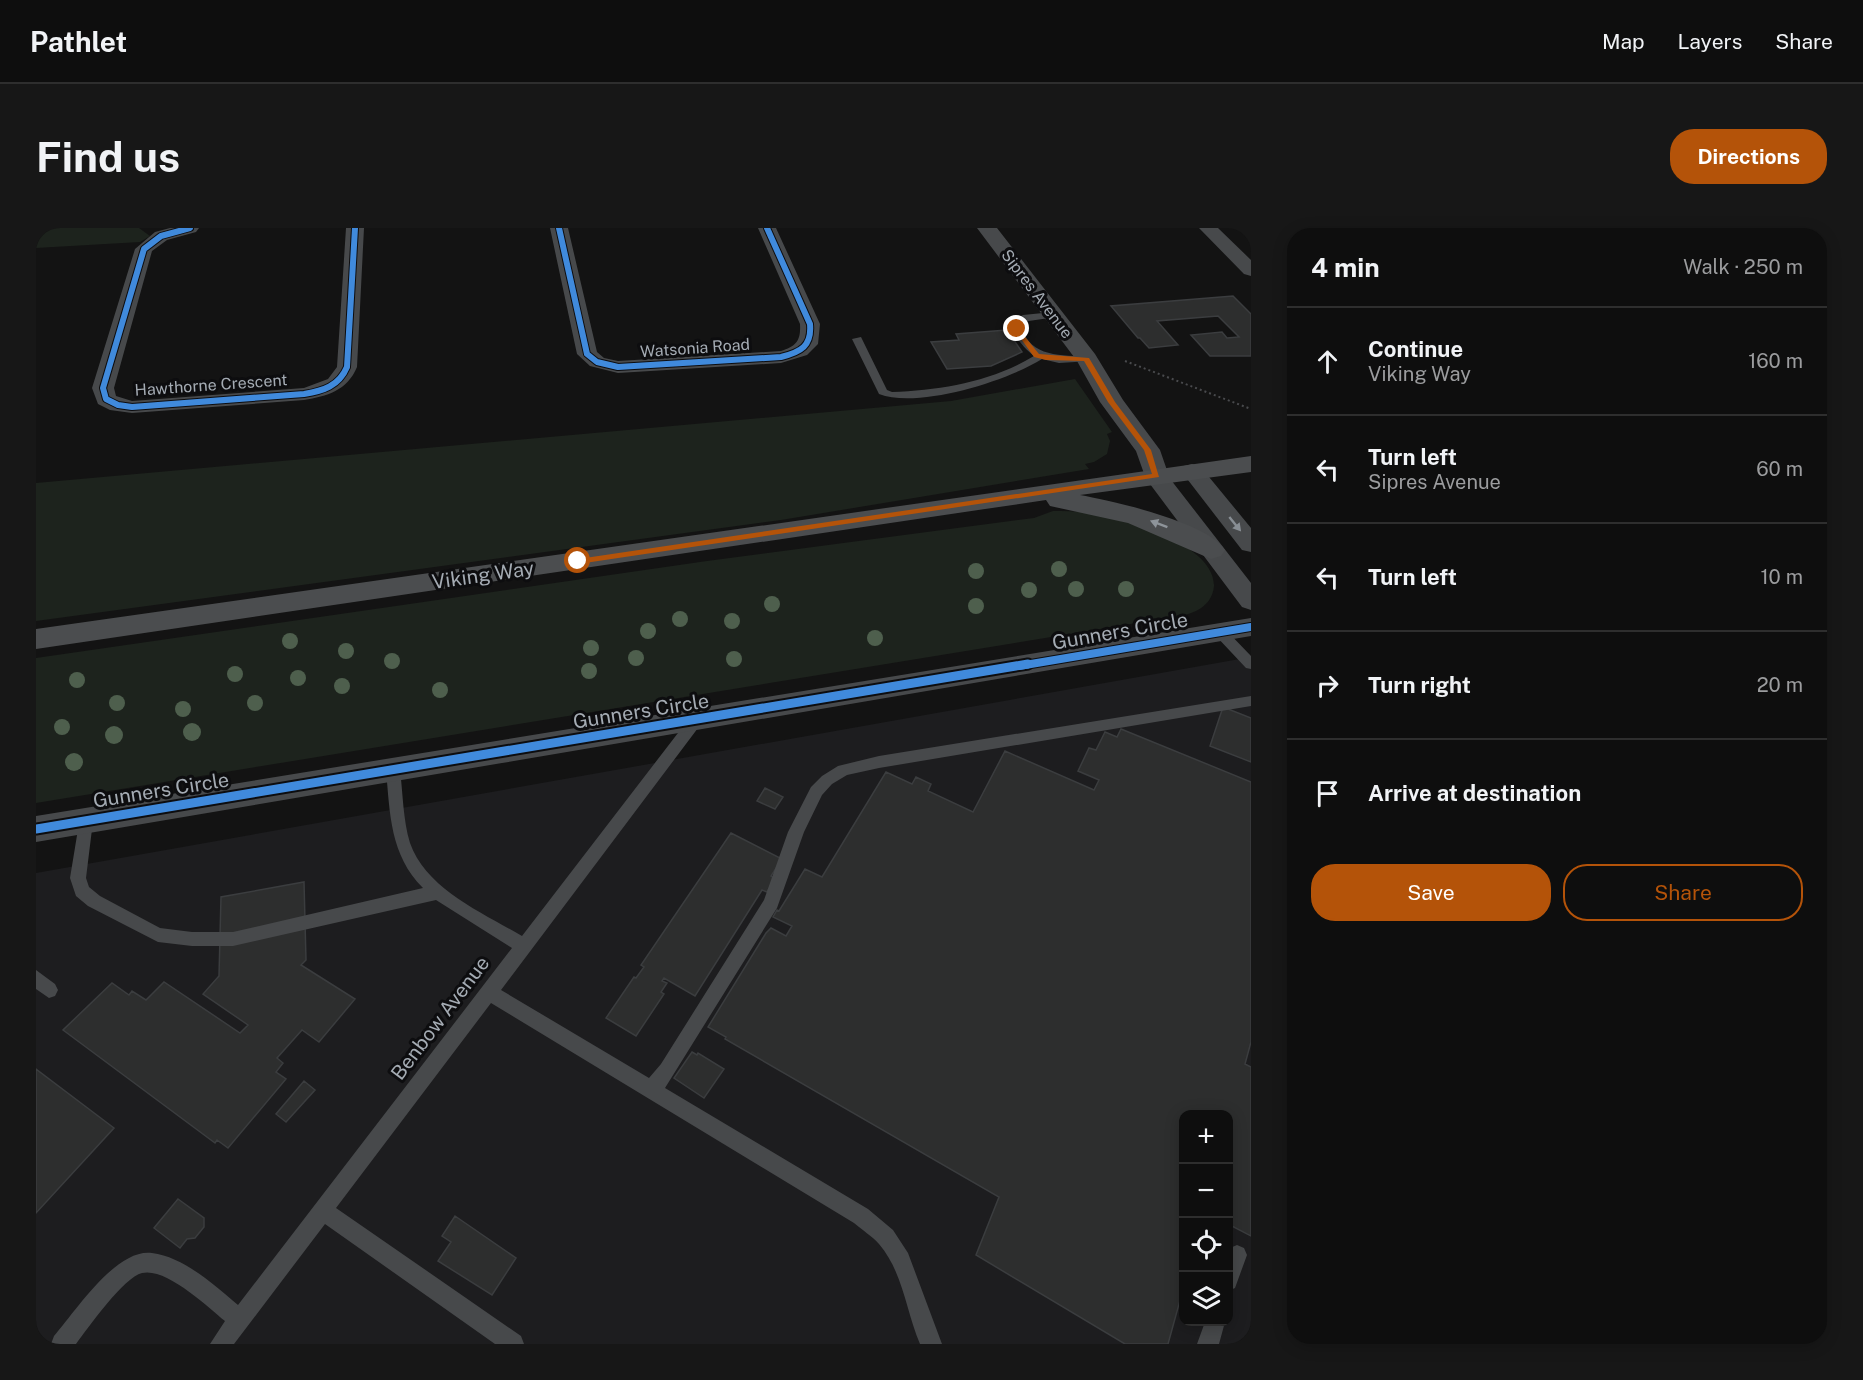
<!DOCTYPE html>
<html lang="en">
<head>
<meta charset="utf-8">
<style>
  body { margin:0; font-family:"Public Sans",sans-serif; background:#171717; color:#f1f3f6 }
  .controls { position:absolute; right:18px; bottom:18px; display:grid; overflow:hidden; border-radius:12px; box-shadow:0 3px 15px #0003 }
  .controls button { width:54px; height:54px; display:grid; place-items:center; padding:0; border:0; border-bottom:2px solid #2e2e2e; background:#0e0e0e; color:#f1f3f6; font:30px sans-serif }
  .stop { position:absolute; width:18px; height:18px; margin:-14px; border:4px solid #b45309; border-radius:50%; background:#fff }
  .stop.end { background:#b45309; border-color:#fff; box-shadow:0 2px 6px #0008 }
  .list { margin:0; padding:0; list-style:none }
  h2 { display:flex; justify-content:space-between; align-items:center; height:78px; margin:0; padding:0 24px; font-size:26px }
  h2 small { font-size:20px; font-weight:400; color:#9b9c9e }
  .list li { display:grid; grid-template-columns:39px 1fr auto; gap:18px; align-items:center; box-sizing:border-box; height:108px; padding:0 24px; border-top:2px solid #2e2e2e }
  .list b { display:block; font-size:22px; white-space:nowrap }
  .list p { margin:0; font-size:20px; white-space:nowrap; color:#9b9c9e }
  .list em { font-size:20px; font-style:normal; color:#9b9c9e }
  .actions { display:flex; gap:12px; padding:18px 24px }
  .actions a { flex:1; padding:14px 0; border:2px solid #b45309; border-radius:24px; text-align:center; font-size:21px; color:#b45309 }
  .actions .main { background:#b45309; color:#fff }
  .icon { flex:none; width:33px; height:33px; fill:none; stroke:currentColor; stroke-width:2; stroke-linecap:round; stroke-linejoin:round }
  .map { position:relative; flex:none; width:1215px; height:1116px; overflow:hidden; border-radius:24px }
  header { display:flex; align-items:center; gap:36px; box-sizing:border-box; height:84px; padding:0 30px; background:#0e0e0e; border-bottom:2px solid #2e2e2e }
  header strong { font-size:28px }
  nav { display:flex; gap:33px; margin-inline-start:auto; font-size:21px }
  .intro { display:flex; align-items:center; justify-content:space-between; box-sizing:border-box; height:144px; padding:0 36px }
  h1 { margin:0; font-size:42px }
  .button { padding:15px 27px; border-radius:24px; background:#b45309; color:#fff; font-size:21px; font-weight:700 }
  main { display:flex; gap:36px; padding:0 36px }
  aside { flex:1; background:#0e0e0e; border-radius:24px; box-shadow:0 3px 15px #0003 }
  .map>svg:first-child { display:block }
  .built { fill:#1d1d1f; fill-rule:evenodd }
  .green { fill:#1d231d }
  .building { fill:#2d2e2e; stroke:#3b3d3f; stroke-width:1.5 }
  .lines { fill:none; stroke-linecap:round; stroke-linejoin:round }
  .path { stroke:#494a4d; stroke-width:2; stroke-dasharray:2 3; stroke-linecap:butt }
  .service { fill:#47494b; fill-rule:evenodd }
  .minor { fill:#47494b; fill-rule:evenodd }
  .tertiary { fill:#47494b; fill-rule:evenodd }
  .secondary { fill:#4b4d4f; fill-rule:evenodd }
  .cycleway-far2-casing { stroke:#0d0d0f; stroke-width:8 }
  .cycleway-far1-casing { stroke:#0d0d0f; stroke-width:10 }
  .cycleway-casing { stroke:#0d0d0f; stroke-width:13 }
  .cycleway-far2 { stroke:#408adc; stroke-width:6 }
  .cycleway-far1 { stroke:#408adc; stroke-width:8 }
  .cycleway { stroke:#408adc; stroke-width:9 }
  .tree { fill:#4e5f4d }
  .oneway { fill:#8e949a }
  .oneway2 { fill:#888e94 }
  .route { fill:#b45309 }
  .labels { text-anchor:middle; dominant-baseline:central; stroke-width:6; stroke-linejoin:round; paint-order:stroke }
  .far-street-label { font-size:16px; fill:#a4abb3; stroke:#0d0d0f }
  .street-label { font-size:20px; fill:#a4abb3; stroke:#0d0d0f }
</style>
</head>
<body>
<header>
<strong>Pathlet</strong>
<nav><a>Map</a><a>Layers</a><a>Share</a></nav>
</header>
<div class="intro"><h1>Find us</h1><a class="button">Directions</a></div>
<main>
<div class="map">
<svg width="1215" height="1116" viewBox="0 0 1215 1116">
  <rect width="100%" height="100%" fill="#131313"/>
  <path class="built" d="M1215 429V1116H0V645ZM1148 886H1192V1094H1148Z"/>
  <path class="green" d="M0 0H103L114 8 104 14 0 20Z
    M1039 151 1076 204 1071 206 1074 213 1071 226 1058 234 1049 236 1053 241 745 292 0 393V255L915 173Z
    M1017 283C1038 283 1061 284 1082 290 1111 298 1179 322 1178 358 1177 370 1170 378 1160 383 1147 389 1132 390 1119 392L0 575V430L671 333 998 290Z"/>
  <path class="building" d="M1197 68 1215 86V128H1174L1155 107 1186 104 1191 110 1203 109 1182 88 1121 93 1142 117 1113 120 1104 110H1102L1075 78Z
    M971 102 986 124 955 138 911 141 895 114 923 112 920 106Z
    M1187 479 1215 490V534L1174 518Z
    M1085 501 1215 554V814L1209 836 1215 839V1008L1192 996V886H1148V1058L1132 1116H1089L940 1027 963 969 689 811 690 809 672 799 730 705 735 700 750 708 756 698 737 689 741 682 743 683 769 641 786 649 850 544 876 556 880 549 895 556 892 563 937 584 969 523 1058 562 1063 552 1042 543 1053 520 1060 522 1069 504 1081 509Z
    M729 560 747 569 739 581 721 573Z
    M695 605 746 631 735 648 739 651 731 664 726 662 659 768 628 750 626 753 631 755 625 764 628 766 600 808 570 790 598 749 600 750 608 739 605 737Z
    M268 654 270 732 265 737 319 771 283 814 266 802 241 830 247 835 240 844 250 851 192 920 181 912 179 915 27 802 76 755 93 767 96 763 110 772 128 754 204 805 212 797 167 766 183 748 185 669Z
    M656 824 661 827 662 825 688 841 668 870 638 850Z
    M0 841 78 900 0 985Z
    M268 853 279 862 250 894 240 886Z
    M142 971 168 990V999L159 1010 151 1011 144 1020 118 1000Z
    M419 988 480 1030 456 1067 402 1033 415 1014 406 1008Z"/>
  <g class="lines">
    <path class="path" d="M1089 133 1215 181"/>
    <path class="service" d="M1017 84 1020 85V89L986 94C988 129 1026 128 1051 128L1056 131 1055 133 1023 135 1006 131C971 153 882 181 843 166L816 111 825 109 851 162 856 164C905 162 955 154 998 128 987 119 976 107 976 93L987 87Z
      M1184 399 1189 401 1215 428V441L1210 440 1179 407 1177 404 1179 401Z
      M1215 468V478L843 540 811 547 796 556 786 567 768 604 741 680 629 860 832 981 857 1002 872 1025 906 1116H884C870 1083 867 1044 843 1016 836 1008 826 1002 818 995L455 775 300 980 485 1108 488 1116H459L289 996 198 1116H174L189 1093C172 1079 130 1039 106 1045 88 1049 52 1100 40 1116H15L18 1108C39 1084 80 1020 116 1025 148 1029 178 1057 202 1077L476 720 400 672 197 718H156L122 714 52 678 40 668 34 650 44 589 49 587 54 589 57 593 50 650 53 659 64 668 124 700 156 704H197L387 660C354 627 354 586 350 542L352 538H362L364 542C367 566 367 592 374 615 390 661 447 685 486 708L655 488H665L667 492 665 496 465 762 613 850 625 836 728 672 752 604 775 559 786 548 802 538 843 528Z
      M0 742 19 756 22 762 19 768 13 770 0 761Z
      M1201 1017 1208 1020 1211 1027 1199 1060 1192 1063V1023L1194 1020Z
      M1169 1094H1189L1183 1116H1161Z"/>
    <path class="minor" d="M134 0H163L160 4 131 12 116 23 78 160 80 168 96 173 268 160 292 151 301 139 310 0H328L321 139C311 163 291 168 268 172L96 185 74 182 62 176 56 160 99 21 119 4Z
      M514 0H532L561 124 568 130 582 133 745 123C760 118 765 113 764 96L722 0H740L784 96 782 116 771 127 745 135 582 145 554 138 541 126Z
      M1163 0H1182L1215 32V48L1208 46Z
      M1156 236 1164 238 1215 300V324L1206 322 1145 243 1148 238Z
      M1120 241 1128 243 1215 355V382L1206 379 1108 248 1112 243Z
      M1215 390V408L0 614V588Z"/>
    <path class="tertiary" d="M941 0H961L1059 126 1087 172 1124 222 1133 248 1129 254 1120 256 1111 254 1100 223 1064 174 1041 133Z"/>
    <path class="secondary" d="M1215 228V244L1044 267C1077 273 1171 294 1189 322L1185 328 1175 331 1092 295 1014 278 1010 272 0 421V401Z"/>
    <defs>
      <path id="cycleway-far2" d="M154 0 125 8 108 21 67 160 70 171 82 177 96 179 268 166C287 163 303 158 311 139L319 0
        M523 0 551 126 561 134 582 139 745 129C765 124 776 118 774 96L731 0"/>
      <path id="cycleway-far1" d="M983 438 1215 399"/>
      <path id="cycleway" d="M0 601 992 436"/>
    </defs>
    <use href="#cycleway-far2" class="cycleway-far2-casing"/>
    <use href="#cycleway-far1" class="cycleway-far1-casing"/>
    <use href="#cycleway" class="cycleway-casing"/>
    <use href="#cycleway-far2" class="cycleway-far2"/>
    <use href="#cycleway-far1" class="cycleway-far1"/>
    <use href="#cycleway" class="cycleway"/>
  </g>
  <g class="tree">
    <circle cx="1023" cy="341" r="8"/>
    <circle cx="940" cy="343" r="8"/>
    <circle cx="1040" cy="361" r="8"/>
    <circle cx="1090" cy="361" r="8"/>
    <circle cx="993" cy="362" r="8"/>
    <circle cx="736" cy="376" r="8"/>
    <circle cx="940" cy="378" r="8"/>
    <circle cx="644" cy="391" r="8"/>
    <circle cx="696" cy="393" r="8"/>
    <circle cx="612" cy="403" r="8"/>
    <circle cx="839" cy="410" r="8"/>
    <circle cx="254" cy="413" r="8"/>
    <circle cx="555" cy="420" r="8"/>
    <circle cx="310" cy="423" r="8"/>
    <circle cx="600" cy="430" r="8"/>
    <circle cx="698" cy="431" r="8"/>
    <circle cx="356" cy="433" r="8"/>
    <circle cx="553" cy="443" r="8"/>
    <circle cx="199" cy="446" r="8"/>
    <circle cx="262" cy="450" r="8"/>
    <circle cx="41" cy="452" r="8"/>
    <circle cx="306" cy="458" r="8"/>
    <circle cx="404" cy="462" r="8"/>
    <circle cx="81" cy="475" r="8"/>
    <circle cx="219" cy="475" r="8"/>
    <circle cx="147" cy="481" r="8"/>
    <circle cx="26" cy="499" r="8"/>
    <circle cx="156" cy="504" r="9"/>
    <circle cx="78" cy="507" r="9"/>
    <circle cx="38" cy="534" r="9"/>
  </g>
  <defs><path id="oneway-solid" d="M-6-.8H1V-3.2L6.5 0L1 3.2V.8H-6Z" transform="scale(1.5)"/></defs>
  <use class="oneway" href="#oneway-solid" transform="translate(1123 296) rotate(-159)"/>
  <use class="oneway2" href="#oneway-solid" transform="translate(1199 296) rotate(51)"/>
  <path class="route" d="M981 99 1003 126 1053 130 1079 174 1115 222 1123 249 542 336 538 333 542 331 1116 246 1108 222 1072 174 1048 133 1010 132 998 129 978 101Z"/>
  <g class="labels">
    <g class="far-street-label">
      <text transform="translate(1001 66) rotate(53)">Sipres Avenue</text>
      <text transform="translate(659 120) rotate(-4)">Watsonia Road</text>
      <text transform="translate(175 157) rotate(-4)">Hawthorne Crescent</text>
    </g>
    <g class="street-label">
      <text transform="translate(447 347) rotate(-8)">Viking Way</text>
      <text transform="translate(1084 403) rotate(-10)">Gunners Circle</text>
      <text transform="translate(605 483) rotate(-9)">Gunners Circle</text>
      <text transform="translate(125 562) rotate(-9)">Gunners Circle</text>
      <text transform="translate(404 790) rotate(-53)">Benbow Avenue</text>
    </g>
  </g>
</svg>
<div class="controls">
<button>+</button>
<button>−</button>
<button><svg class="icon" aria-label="locate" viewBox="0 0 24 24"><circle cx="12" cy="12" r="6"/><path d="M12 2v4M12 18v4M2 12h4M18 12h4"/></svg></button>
<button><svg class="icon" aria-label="layers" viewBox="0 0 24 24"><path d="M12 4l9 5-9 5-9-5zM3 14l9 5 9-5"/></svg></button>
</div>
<div class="stop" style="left:542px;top:333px"></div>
<div class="stop end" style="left:981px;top:101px"></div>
</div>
<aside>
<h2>4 min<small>Walk · 250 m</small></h2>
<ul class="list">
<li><svg class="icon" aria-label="ahead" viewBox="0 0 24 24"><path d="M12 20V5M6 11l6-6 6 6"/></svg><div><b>Continue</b><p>Viking Way</p></div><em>160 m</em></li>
<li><svg class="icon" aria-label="left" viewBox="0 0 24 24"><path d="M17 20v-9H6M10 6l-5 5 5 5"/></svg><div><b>Turn left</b><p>Sipres Avenue</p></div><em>60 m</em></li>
<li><svg class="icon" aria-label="left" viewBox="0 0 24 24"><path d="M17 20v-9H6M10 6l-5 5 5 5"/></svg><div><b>Turn left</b></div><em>10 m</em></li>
<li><svg class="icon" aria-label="right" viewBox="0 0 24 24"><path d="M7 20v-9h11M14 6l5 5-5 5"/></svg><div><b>Turn right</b></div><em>20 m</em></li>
<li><svg class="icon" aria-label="arrive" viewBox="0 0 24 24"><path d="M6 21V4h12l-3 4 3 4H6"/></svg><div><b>Arrive at destination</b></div></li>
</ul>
<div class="actions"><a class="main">Save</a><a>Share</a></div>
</aside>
</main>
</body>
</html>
